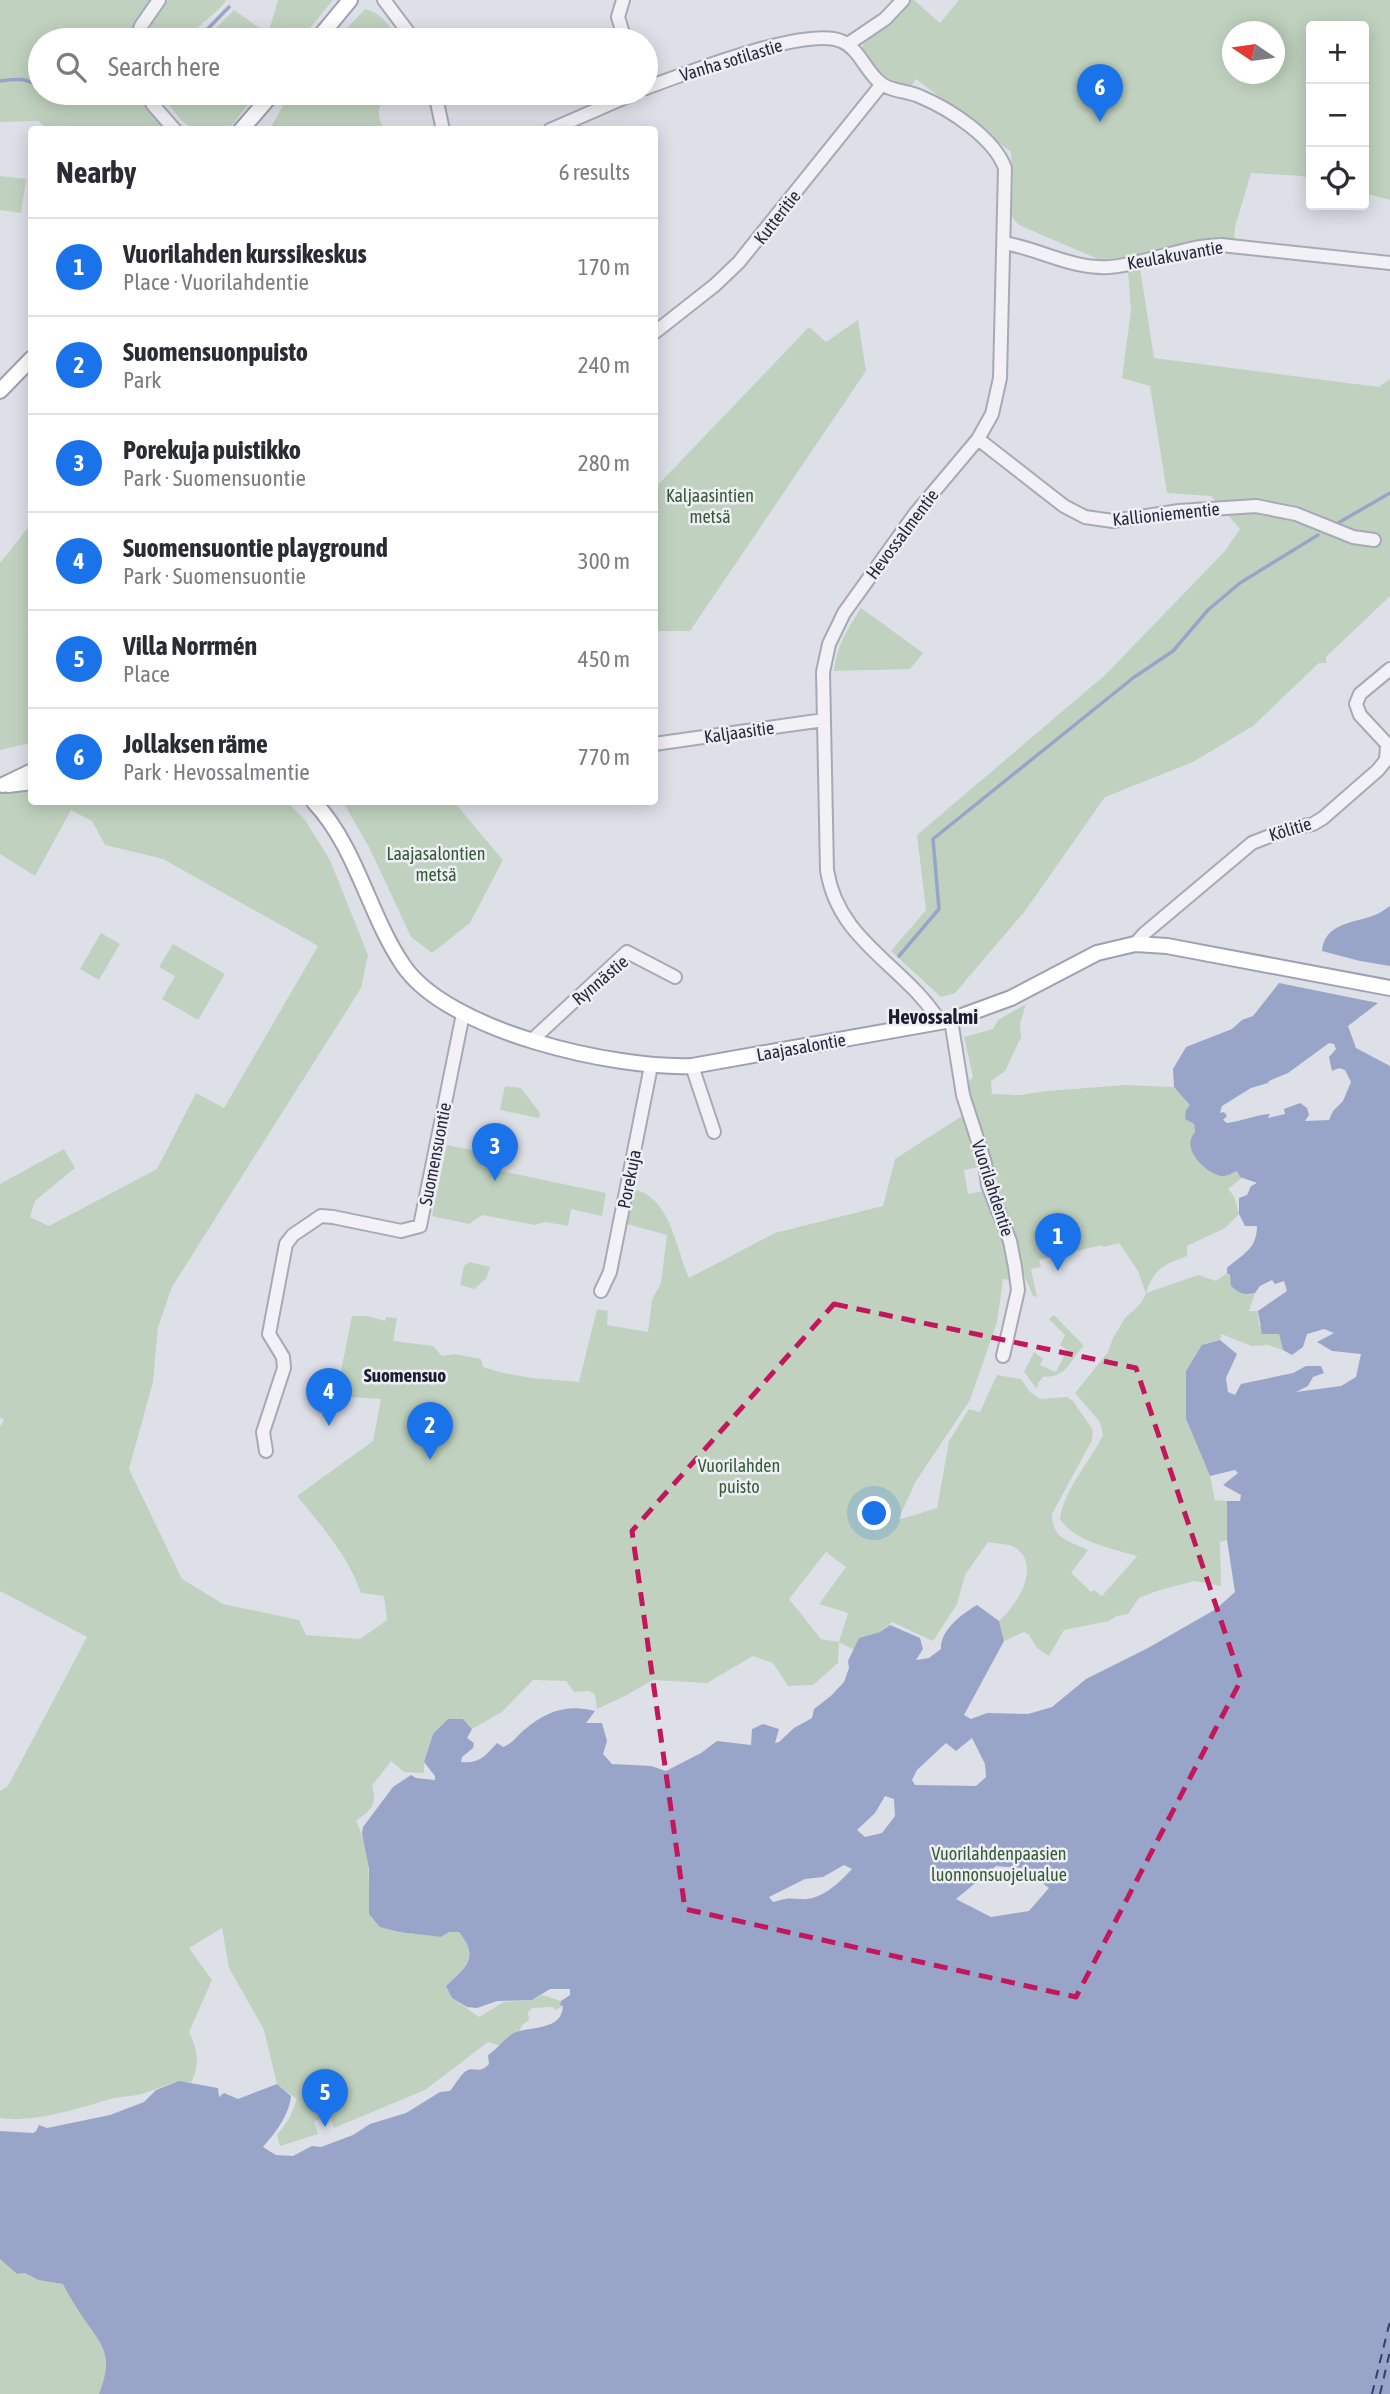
<!DOCTYPE html>
<html lang="en">
<head>
<meta charset="utf-8">
<style>
  body { margin:0; font-family:"Asap Condensed",sans-serif; background:#f2f2f3; color:#2b2b33 }
  .controls { position:absolute; right:21px; top:21px; display:grid; overflow:hidden; border-radius:7px; box-shadow:0 4px 18px #0003 }
  .controls button { width:63px; height:63px; display:grid; place-items:center; padding:0; border:0; border-bottom:2px solid #e1e1e2; background:#fff; color:#2b2b33; font:35px sans-serif }
  .compass { position:absolute; left:1222px; top:21px; width:63px; height:63px; border-radius:50%; background:#fff; box-shadow:0 4px 18px #0003; rotate:283deg }
  .you { position:absolute; left:875px; top:1514px; width:24px; height:24px; margin:-18px; border:5px solid #fff; border-radius:50%; background:#1a73e8; box-shadow:0 0 0 10px #1a73e833 }
  .badge { display:grid; place-items:center; width:46px; height:46px; border-radius:50%; background:#1a73e8; color:#fff; font-size:23px; font-weight:700 }
  .pin { position:absolute; translate:-50% -58px; filter:drop-shadow(0 2px 4px #0008) }
  .pin::after { content:''; position:absolute; top:37px; width:24px; height:21px; background:inherit; clip-path:polygon(0 0,100% 0,50% 100%) }
  .list { margin:0; padding:0; list-style:none }
  h2 { display:flex; justify-content:space-between; align-items:center; height:91px; margin:0; padding:0 28px; font-size:30px }
  h2 small { font-size:23px; font-weight:400; color:#7c7c81 }
  .list li { display:grid; grid-template-columns:46px 1fr auto; gap:21px; align-items:center; box-sizing:border-box; height:98px; padding:0 28px; border-top:2px solid #e1e1e2 }
  .list b { display:block; font-size:26px; white-space:nowrap }
  .list p { margin:0; font-size:23px; white-space:nowrap; color:#7c7c81 }
  .list em { font-size:23px; font-style:normal; color:#7c7c81 }
  .icon { flex:none; width:38px; height:38px; fill:none; stroke:currentColor; stroke-width:2; stroke-linecap:round; stroke-linejoin:round }
  .map { position:relative; flex:none; width:1390px; height:2394px; overflow:hidden }
  .search { position:absolute; background:#fff; box-shadow:0 4px 18px #0003; left:28px; top:28px; width:630px; height:77px; display:flex; align-items:center; gap:18px; box-sizing:border-box; padding:0 24px; border-radius:38px; color:#7c7c81; font-size:26px }
  .panel { position:absolute; background:#fff; box-shadow:0 4px 18px #0003; left:28px; top:126px; width:630px; height:679px; border-radius:7px }
  .map>svg:first-child { display:block }
  .green { fill:#c0d2bf; fill-rule:evenodd }
  .water { fill:#99a5c8; fill-rule:evenodd }
  .lines { fill:none; stroke-linecap:round; stroke-linejoin:round }
  .stream { stroke:#99a5c8; stroke-width:3.5 }
  .ferry { stroke:#313f73; stroke-width:2; stroke-dasharray:9 7; stroke-linecap:butt }
  .minor-casing { stroke:#a7a9b5; stroke-width:16 }
  .major-casing { stroke:#9da1b3; stroke-width:18 }
  .minor { stroke:#f1f1f6; stroke-width:12 }
  .major { stroke:#fff; stroke-width:14 }
  .marked { fill:none; stroke:#c2185b; stroke-width:5; stroke-dasharray:14 9; stroke-linejoin:round }
  .labels { text-anchor:middle; dominant-baseline:central; stroke-width:5; stroke-linejoin:round; paint-order:stroke }
  .street-label { font-size:18px; fill:#272a3f; stroke:#eeeff5 }
  .park-label { font-size:18px; fill:#355a36; stroke:#eeeff5 }
  .neighbourhood-label { font-size:19px; font-weight:bold; fill:#1a1c2f; stroke:#eeeff5 }
  .quarter-label { font-size:21px; font-weight:bold; fill:#1a1c2f; stroke:#eeeff5 }
</style>
</head>
<body>
<div class="map">
<svg width="1390" height="2394" viewBox="0 0 1390 2394">
  <rect width="100%" height="100%" fill="#dee0e8"/>
  <path class="green" d="M0 0H152L134 25 129 40H40V93H139L151 114 167 129 50 130 38 121 0 122Z
    M168 0H224L226 1C214 16 198 25 185 40H143L155 15Z
    M278 0H333L300 40H204L234 10 268 34Z
    M910 0H914L940 23 959 0H1390V200L1364 193V26H1311V179L1302 176 1251 173 1235 227 1234 241 1100 260 1019 225 1011 216 1013 180 1011 152 916 79 910 88C887 79 875 72 862 51L863 44ZM1232 32H1274V74H1232Z
    M365 9C382 13 390 26 398 40H336Z
    M159 93H257L228 130 193 129 181 120Z
    M290 93H388C377 106 376 115 384 129H270Z
    M0 176 26 179 21 213 0 210Z
    M1140 268 1154 358 1379 387 1390 379V596L1326 657V663H1319L1253 726 1193 762 1105 797 1025 911 955 993 941 997 891 951 926 910 917 835 1105 675 1225 551 1240 529 1211 496 1167 493 1150 386 1122 378 1131 310 1128 271Z
    M858 320 866 371 690 631H655V488L809 327 826 342Z
    M31 524 32 618 27 630 32 634 31 743 0 750V563Z
    M861 608 923 653 910 669 834 671C836 647 848 628 861 608Z
    M31 787 32 802H287L305 820 330 860 368 955 361 988 172 1287 158 1327 153 1382 129 1469 182 1579 223 1604 299 1620 306 1635 360 1639 387 1620 384 1596 361 1593C348 1556 322 1526 297 1496L373 1441 381 1399 336 1396 352 1316H367L385 1321 386 1317 397 1318 393 1341 433 1346 442 1356 455 1354 481 1359 483 1367 499 1372 532 1378 579 1382 597 1309 608 1311 607 1325 648 1332 652 1300 661 1283 667 1235 627 1224 634 1189C671 1198 676 1249 689 1278L775 1233 883 1206 895 1159 965 1114 979 1167 964 1170 968 1194 984 1191 1005 1243 1011 1280 1003 1279 997 1322 970 1400 916 1481 898 1520 937 1508 949 1441 969 1409 980 1412 997 1375 1021 1379 1030 1392 1040 1399 1067 1397 1073 1401 1093 1430 1092 1440 1052 1514C1052 1539 1069 1541 1088 1550L1071 1573 1091 1592 1094 1590 1102 1596 1137 1556C1113 1549 1073 1541 1060 1519 1064 1489 1090 1462 1103 1435L1100 1422 1075 1393 1108 1352 1113 1338 1125 1318 1140 1304 1146 1294 1138 1271 1119 1243 1103 1247 1102 1245 1039 1260 1041 1267 1031 1269 1037 1297 1033 1296 1025 1277 1017 1247 990 1177 966 1084 973 1077 964 1037 993 1029 998 1020 1026 1004 1020 1024 1021 1037 1005 1071 991 1081 992 1094 1020 1095 1047 1091 1125 1085 1174 1087 1191 1105 1195 1132 1211 1170 1224 1176 1237 1171 1242 1178 1228 1189 1234 1196 1239 1214 1225 1228 1187 1246V1256C1163 1265 1154 1269 1146 1293L1198 1275 1216 1281 1227 1273 1248 1295 1255 1293 1249 1311H1258L1259 1325 1279 1334 1283 1350 1268 1345 1252 1346 1221 1334 1220 1340 1202 1345 1186 1419 1210 1476 1215 1500 1227 1501V1540L1220 1542 1221 1586 1194 1581 1157 1591 1139 1598 1128 1614 1117 1616 1109 1621 1064 1630 1049 1656 1037 1648 1029 1635 1024 1632 1004 1641 999 1621C1016 1606 1042 1567 1016 1548 1009 1543 996 1544 988 1542L965 1575 957 1604 933 1641 892 1622 880 1632 859 1638 854 1650 839 1642 838 1663 813 1685 788 1686 773 1663 753 1656 707 1683 653 1680 625 1696 597 1709 595 1694 589 1691 574 1692 566 1681 533 1680 502 1712 472 1729 463 1719 433 1734 424 1762V1773L404 1772 391 1761 372 1786C378 1806 370 1810 356 1821 371 1850 369 1882 369 1914L399 1932 441 1937 449 1932 459 1931C480 1958 465 1967 446 1986L452 1998 479 2017 504 2002 532 2000 542 1995 561 2001 560 2005 563 2006 555 2010 553 2007 532 2008 528 2012 529 2020 522 2025 519 2032 509 2037 501 2046 488 2042 425 2090 334 2128 330 2117 314 2121 318 2134 280 2146 277 2135 289 2119 297 2099 277 2084 264 2030 229 1968 222 1928 189 1948 212 1980 189 2032C198 2051 200 2064 191 2083 174 2079 161 2088 145 2093 132 2097 119 2096 107 2100 77 2109 32 2123 0 2118V1791L8 1786 87 1637 0 1591V1427L4 1420 0 1417V1184L64 1149 75 1168 35 1201 30 1217 49 1226 157 1169 196 1093 224 1108 318 946 163 859 105 845 92 821 71 810 35 876 0 854V793ZM826 1552 846 1567 819 1604 848 1613 839 1642 821 1639 789 1599Z
    M343 802H454L503 860 470 923 432 953 411 937 370 849Z
    M101 933 120 944 99 980 80 969Z
    M173 944 225 974 198 1020 162 999 175 976 159 967Z
    M505 1086 521 1088 540 1113 539 1118 500 1110Z
    M447 1145 485 1153 482 1167 606 1193 602 1216 571 1209 568 1226 545 1222 535 1225 482 1215 469 1224 432 1216Z
    M469 1262 490 1267 486 1279 474 1289 460 1285 464 1266Z
    M1054 1315 1084 1346C1068 1361 1069 1377 1043 1377L1038 1383 1037 1389 1024 1372 1034 1352 1043 1359 1040 1365 1056 1372 1067 1350 1060 1345 1065 1335 1049 1319Z
    M0 2259 17 2274 25 2273 38 2280 63 2284 98 2298 134 2394H0Z"/>
  <path class="water" d="M1390 906V966L1360 961 1322 951C1324 923 1354 923 1375 915 1380 913 1385 909 1390 906Z
    M1279 983 1378 1003 1348 1026 1356 1048 1390 1066V2394H99C115 2353 102 2346 80 2313 74 2304 68 2294 63 2284L38 2280 25 2273 17 2274 0 2259V2131L33 2133 36 2131 39 2125 47 2128 110 2115 144 2102 156 2090 179 2081 218 2088 219 2097 224 2093 238 2099 277 2084 291 2096C289 2116 275 2133 263 2147L276 2155 293 2156 312 2146 321 2147 353 2135 370 2124 406 2113 440 2092 450 2091C455 2085 461 2074 466 2071 476 2066 478 2075 489 2064L488 2055C496 2050 507 2036 514 2033 530 2026 562 2031 563 2006L560 2005 561 2001 570 1995V1989H550L532 2000 497 2001 477 2008 467 2007 452 1998 446 1986C466 1967 480 1958 459 1932H449L441 1937 399 1932 380 1927 369 1914V1869L362 1833 363 1827 393 1787 411 1775 416 1778 435 1780V1776L424 1762 433 1734 448 1719H463L472 1729 467 1738 474 1743 473 1748 462 1757 461 1762C480 1764 486 1755 497 1743L503 1747C513 1743 516 1737 524 1730 547 1711 567 1704 595 1711L586 1723H602L607 1741 603 1754 612 1764 651 1766 666 1771 701 1753 717 1741 751 1745 752 1729 763 1724 779 1729 775 1743 779 1742 794 1728 812 1718 814 1709 832 1695 844 1682 849 1668 848 1661 859 1638 880 1632 890 1625 920 1638 923 1649 916 1660 929 1658 941 1649C940 1630 962 1614 977 1605L999 1621 1004 1641 964 1715 971 1719 987 1713 1028 1714 1052 1707 1086 1679 1148 1648 1216 1609 1235 1592 1227 1540V1501H1240L1241 1495 1223 1485 1238 1473 1235 1470 1210 1476 1186 1419V1371L1202 1345 1220 1340 1237 1354 1226 1378 1228 1392 1235 1395 1241 1384 1293 1373 1306 1366H1321L1324 1373 1313 1377 1308 1386 1296 1392 1341 1386 1356 1377 1361 1354 1332 1351 1317 1342 1334 1333 1324 1329 1307 1334 1303 1347 1292 1355 1283 1350 1279 1334H1262L1258 1311 1287 1291 1284 1281 1275 1284 1272 1280 1260 1286 1255 1293C1245 1296 1239 1293 1231 1286L1230 1275 1227 1273V1268C1242 1254 1257 1250 1257 1226H1245L1239 1214V1198L1247 1195 1251 1186 1257 1183 1240 1177 1237 1171C1232 1173 1226 1177 1221 1176 1205 1173 1180 1148 1195 1132L1194 1124 1185 1119 1186 1110 1190 1105 1174 1087 1173 1069 1186 1047 1232 1029 1242 1020 1253 1016ZM1329 1043 1334 1044 1336 1049 1329 1057 1332 1071 1339 1068 1345 1070 1351 1082 1343 1101 1333 1111 1329 1120 1305 1121 1309 1115 1307 1108 1300 1103 1284 1109 1285 1114 1268 1118 1270 1114C1255 1115 1242 1121 1227 1123L1223 1120 1227 1116 1224 1112 1220 1113 1222 1106 1251 1088 1268 1083 1269 1081 1288 1073ZM972 1738 985 1764 986 1777 976 1786 915 1785 912 1780 917 1770 946 1743 956 1751ZM885 1796 894 1799 895 1816 882 1833 865 1837 857 1830 875 1813ZM844 1865 852 1869C839 1883 821 1901 800 1899 787 1898 787 1898 773 1902L769 1897 805 1879 823 1877ZM996 1866 1022 1868 1049 1888 1029 1911 991 1917 956 1899Z"/>
  <g class="lines">
    <path class="stream" d="M197 40 229 7
      M0 81C18 79 26 77 40 88
      M46 93 60 101 70 100
      M1338 523 1390 493
      M899 956 939 909 933 839 1133 678 1173 651 1208 610 1240 583 1318 535"/>
    <path class="ferry" d="M1372 2394 1390 2321
      M1380 2394 1390 2351"/>
    <defs>
      <path id="minor" d="M384 0 414 40
        M623 0 618 17 625 40
        M136 40 141 26 159 0
        M848 44 885 19 903 0
        M646 88C684 74 806 26 841 41 862 49 868 81 890 88 901 92 911 92 921 97 950 109 994 138 1005 168L1000 378 992 414 978 439 915 514 844 613 829 644 823 672 827 870C838 942 905 965 940 1022
        M147 93 153 105 175 130
        M435 93 443 130
        M550 130 635 93
        M1004 243C1040 249 1071 269 1109 267 1147 264 1183 246 1221 245L1390 263
        M654 333 715 285 739 262 882 84
        M978 439 1064 506 1085 517 1113 521 1179 511 1256 506 1296 514 1353 537 1374 540
        M654 744 824 720
        M1135 944 1145 933 1252 843 1285 830 1313 824 1323 818 1378 770 1386 760 1387 744 1360 715 1356 704 1360 694 1390 669
        M951 1020 963 1095 985 1163 988 1185 1010 1241 1015 1267 1018 1290 1003 1356
        M532 1040 627 952 675 977
        M692 1066 714 1132
        M601 1291 610 1272 651 1066
        M266 1451 263 1432 284 1368 283 1357 269 1334 286 1244 293 1235 321 1216 333 1217 401 1231 420 1226 463 1014"/>
      <path id="major" d="M317 40 350 0
        M241 130 273 93
        M0 391 32 358
        M3 785 32 771
        M8 785 32 782
        M314 802C357 848 368 913 403 965 448 1032 615 1069 692 1066L951 1020 1011 998 1097 953 1135 944 1167 946 1390 988"/>
    </defs>
    <use href="#minor" class="minor-casing"/>
    <use href="#major" class="major-casing"/>
    <use href="#minor" class="minor"/>
    <use href="#major" class="major"/>
  </g>
  <path class="marked" d="M834 1304 1136 1368 1241 1680 1076 1997 685 1909 632 1531Z"/>
  <g class="labels">
    <g class="street-label">
      <text transform="translate(731 60) rotate(-17)">Vanha sotilastie</text>
      <text transform="translate(777 217) rotate(-52)">Kutteritie</text>
      <text transform="translate(1175 255) rotate(-10)">Keulakuvantie</text>
      <text transform="translate(1166 514) rotate(-6)">Kallioniementie</text>
      <text transform="translate(902 534) rotate(-53)">Hevossalmentie</text>
      <text transform="translate(739 732) rotate(-8)">Kaljaasitie</text>
      <text transform="translate(1290 829) rotate(-17)">Kölitie</text>
      <text transform="translate(600 980) rotate(-40)">Rynnästie</text>
      <text transform="translate(801 1047) rotate(-10)">Laajasalontie</text>
      <text transform="translate(435 1154) rotate(-79)">Suomensuontie</text>
      <text transform="translate(629 1179) rotate(-79)">Porekuja</text>
      <text transform="translate(993 1188) rotate(72)">Vuorilahdentie</text>
    </g>
    <g class="park-label">
      <text x="710" y="495">Kaljaasintien<tspan x="710" dy="21">metsä</tspan></text>
      <text x="436" y="853">Laajasalontien<tspan x="436" dy="21">metsä</tspan></text>
      <text x="739" y="1465">Vuorilahden<tspan x="739" dy="21">puisto</tspan></text>
      <text x="999" y="1853">Vuorilahdenpaasien<tspan x="999" dy="21">luonnonsuojelualue</tspan></text>
    </g>
    <g class="neighbourhood-label">
      <text x="405" y="1375">Suomensuo</text>
    </g>
    <g class="quarter-label">
      <text x="933" y="1016">Hevossalmi</text>
    </g>
  </g>
</svg>
<div class="controls">
<button>+</button>
<button>−</button>
<button><svg class="icon" aria-label="locate" viewBox="0 0 24 24"><circle cx="12" cy="12" r="6"/><path d="M12 2v4M12 18v4M2 12h4M18 12h4"/></svg></button>
</div>
<svg class="compass" viewBox="-18 -18 36 36"><path d="M0-13l5 13h-10z" fill="#e53935"/><path d="M0 13l5-13h-10z" fill="#7c7c81"/></svg>
<div class="you"></div>
<div class="pin badge" style="left:1058px;top:1271px">1</div>
<div class="pin badge" style="left:430px;top:1460px">2</div>
<div class="pin badge" style="left:495px;top:1181px">3</div>
<div class="pin badge" style="left:329px;top:1426px">4</div>
<div class="pin badge" style="left:325px;top:2127px">5</div>
<div class="pin badge" style="left:1100px;top:122px">6</div>
<div class="search"><svg class="icon" aria-label="search" viewBox="0 0 24 24"><circle cx="10" cy="10" r="6"/><path d="M15 15l6 6"/></svg>Search here</div>
<section class="panel">
<h2>Nearby<small>6 results</small></h2>
<ul class="list">
<li><span class="badge">1</span><div><b>Vuorilahden kurssikeskus</b><p>Place · Vuorilahdentie</p></div><em>170 m</em></li>
<li><span class="badge">2</span><div><b>Suomensuonpuisto</b><p>Park</p></div><em>240 m</em></li>
<li><span class="badge">3</span><div><b>Porekuja puistikko</b><p>Park · Suomensuontie</p></div><em>280 m</em></li>
<li><span class="badge">4</span><div><b>Suomensuontie playground</b><p>Park · Suomensuontie</p></div><em>300 m</em></li>
<li><span class="badge">5</span><div><b>Villa Norrmén</b><p>Place</p></div><em>450 m</em></li>
<li><span class="badge">6</span><div><b>Jollaksen räme</b><p>Park · Hevossalmentie</p></div><em>770 m</em></li>
</ul>
</section>
</div>
</body>
</html>
